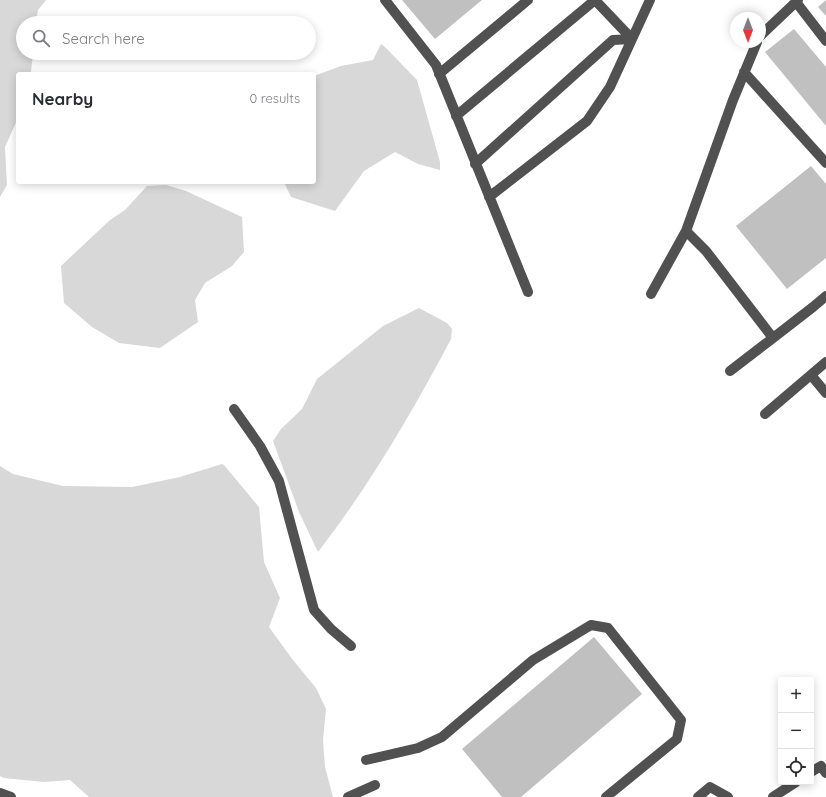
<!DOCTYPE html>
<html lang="en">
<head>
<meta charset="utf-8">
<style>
  body { margin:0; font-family:Quicksand,sans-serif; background:#f7f7f7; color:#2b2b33 }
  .controls { position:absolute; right:12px; bottom:12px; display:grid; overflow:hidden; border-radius:4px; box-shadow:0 2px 10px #0003 }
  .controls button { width:36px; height:36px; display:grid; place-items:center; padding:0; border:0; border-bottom:1px solid #e1e1e2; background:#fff; color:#2b2b33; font:20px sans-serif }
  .compass { position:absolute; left:730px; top:12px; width:36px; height:36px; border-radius:50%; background:#fff; box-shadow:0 2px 10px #0003; rotate:180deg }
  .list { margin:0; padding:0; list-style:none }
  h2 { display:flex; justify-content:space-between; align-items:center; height:52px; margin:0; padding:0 16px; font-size:17px }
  h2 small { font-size:13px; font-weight:400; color:#7c7c81 }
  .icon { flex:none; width:22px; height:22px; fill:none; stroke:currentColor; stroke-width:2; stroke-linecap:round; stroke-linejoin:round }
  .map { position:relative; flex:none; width:826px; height:797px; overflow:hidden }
  .search { position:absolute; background:#fff; box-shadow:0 2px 10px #0003; left:16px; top:16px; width:300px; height:44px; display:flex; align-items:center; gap:10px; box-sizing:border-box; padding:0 14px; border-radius:22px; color:#7c7c81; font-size:15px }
  .panel { position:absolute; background:#fff; box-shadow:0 2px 10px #0003; left:16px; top:72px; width:300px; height:112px; border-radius:4px }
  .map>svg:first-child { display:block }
  .green { fill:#d8d8d8 }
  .building { fill:#c0c0c0 }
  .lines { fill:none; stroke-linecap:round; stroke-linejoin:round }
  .minor { stroke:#515151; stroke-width:10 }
</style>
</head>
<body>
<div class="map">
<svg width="826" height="797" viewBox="0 0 826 797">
  <rect width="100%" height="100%" fill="#fff"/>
  <path class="green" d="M0 0H46L38 10 36 23H23V53H33L31 72 30 74H18V118L5 147 7 185 0 197Z
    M381 44 386 48 417 80 440 162V170L418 164 395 152 364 171 335 211 291 197 284 182H314V76L341 66 373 60Z
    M166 185 186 191 242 217 244 252 232 266 205 283 195 300 198 322 160 348 119 343 92 327 64 303 61 266 110 220 125 210 147 186Z
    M419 308 447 323 452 329 451 339C412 413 369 486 318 552L299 512 273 441 281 429 302 409 317 379 383 326Z
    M222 464 224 465 259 507 264 562 280 598 269 627 293 660 316 688 326 709 323 740 325 767 333 797H89L70 780 44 782 4 778 0 776V466L13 474 63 486 132 487 180 477Z"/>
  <path class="building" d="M402 0H482L435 39Z
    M826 0V16L818 7Z
    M794 29 826 67V126L765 52Z
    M811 166 826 184V258L787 289 736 226Z
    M594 637 642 694 521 797H502L462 749Z"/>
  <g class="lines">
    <path class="minor" d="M385 0 436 65 528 292
      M796 2 826 41
      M760 36 798 0
      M744 72 826 163
      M439 74 528 0
      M456 116 595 0 632 39
      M475 164 613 40 632 39
      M489 197 587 121 610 87 650 0
      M686 231 733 100 757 42
      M651 294 686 231 706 251 773 338 730 371
      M773 338 813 307 826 296
      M811 375 826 393
      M234 409 260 446 279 481 314 610 331 629 351 646
      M765 414 826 362
      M366 760 418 748 442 737 533 660 591 625 608 628 681 720 677 739 606 797
      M811 772 821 766 826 773
      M0 793 11 797
      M348 797 375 785
      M698 797 710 787 728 797
      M773 797 796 782"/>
  </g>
</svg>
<div class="controls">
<button>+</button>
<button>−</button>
<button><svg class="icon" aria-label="locate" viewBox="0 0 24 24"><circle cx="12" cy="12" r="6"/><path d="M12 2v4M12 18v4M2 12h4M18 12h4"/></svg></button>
</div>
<svg class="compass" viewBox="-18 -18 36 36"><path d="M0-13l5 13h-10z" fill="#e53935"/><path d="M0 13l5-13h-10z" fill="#7c7c81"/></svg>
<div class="search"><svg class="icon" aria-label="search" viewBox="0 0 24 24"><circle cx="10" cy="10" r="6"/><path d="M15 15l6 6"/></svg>Search here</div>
<section class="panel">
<h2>Nearby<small>0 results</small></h2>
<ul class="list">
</ul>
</section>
</div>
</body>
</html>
